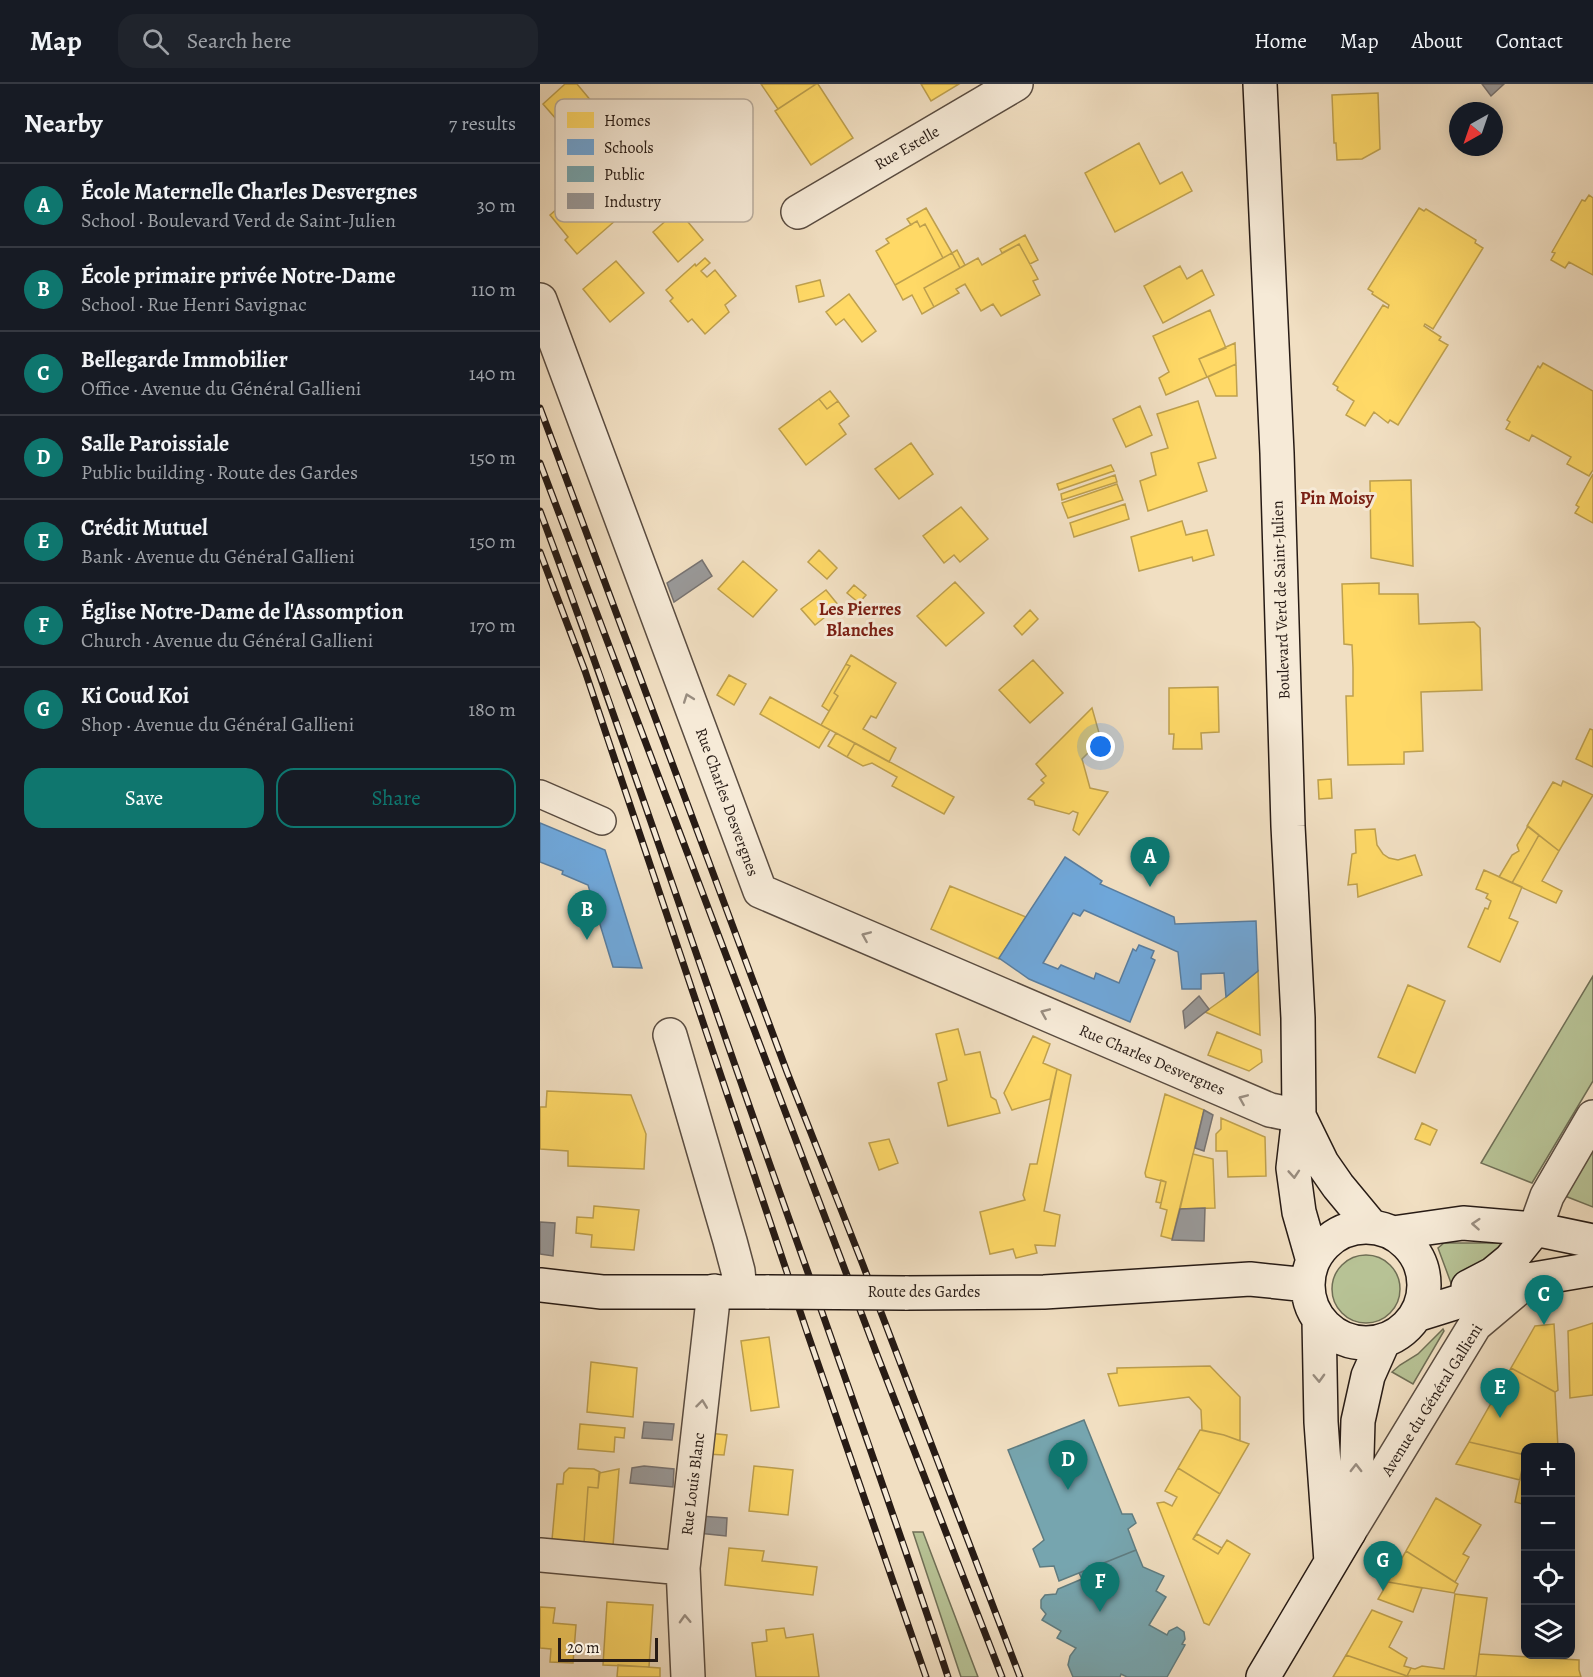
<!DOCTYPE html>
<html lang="en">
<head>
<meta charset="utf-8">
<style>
  body { margin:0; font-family:Alegreya,serif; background:#20242c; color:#f1f3f6 }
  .controls { position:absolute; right:18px; bottom:18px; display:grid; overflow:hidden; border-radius:12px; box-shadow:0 3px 15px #0003 }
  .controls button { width:54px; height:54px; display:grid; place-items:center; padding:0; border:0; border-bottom:2px solid #363941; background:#171b24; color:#f1f3f6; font:30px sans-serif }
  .compass { position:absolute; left:909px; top:18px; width:54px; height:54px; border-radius:50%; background:#171b24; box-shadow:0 3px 15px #0003; rotate:220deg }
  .scale { position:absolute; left:18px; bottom:15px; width:100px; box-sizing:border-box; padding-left:6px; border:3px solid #271b15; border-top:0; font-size:16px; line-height:21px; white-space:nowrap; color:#271b15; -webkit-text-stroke:4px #f6ead7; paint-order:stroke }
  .you { position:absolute; left:561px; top:663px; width:21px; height:21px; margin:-15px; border:4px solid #fff; border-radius:50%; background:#1a73e8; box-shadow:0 0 0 9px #1a73e833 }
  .badge { display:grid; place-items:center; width:39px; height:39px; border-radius:50%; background:#0f766e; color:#fff; font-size:20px; font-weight:700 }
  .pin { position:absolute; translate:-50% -50px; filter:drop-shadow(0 2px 3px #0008) }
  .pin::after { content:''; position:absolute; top:32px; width:21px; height:18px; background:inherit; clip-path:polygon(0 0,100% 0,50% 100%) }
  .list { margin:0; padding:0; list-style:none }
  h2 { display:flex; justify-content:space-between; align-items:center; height:78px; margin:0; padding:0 24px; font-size:26px }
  h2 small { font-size:20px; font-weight:400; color:#9ea1a6 }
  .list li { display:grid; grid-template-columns:39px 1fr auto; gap:18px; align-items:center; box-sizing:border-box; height:84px; padding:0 24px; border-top:2px solid #363941 }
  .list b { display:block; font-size:22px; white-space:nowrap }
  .list p { margin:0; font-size:20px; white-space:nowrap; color:#9ea1a6 }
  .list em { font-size:20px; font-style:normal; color:#9ea1a6 }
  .actions { display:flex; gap:12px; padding:18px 24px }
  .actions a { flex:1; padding:14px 0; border:2px solid #0f766e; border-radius:18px; text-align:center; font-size:21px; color:#0f766e }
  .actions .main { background:#0f766e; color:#fff }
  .icon { flex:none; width:33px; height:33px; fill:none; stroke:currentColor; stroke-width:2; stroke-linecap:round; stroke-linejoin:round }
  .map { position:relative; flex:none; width:1053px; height:1593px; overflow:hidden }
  header { display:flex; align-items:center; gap:36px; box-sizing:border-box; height:84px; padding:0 30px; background:#171b24; border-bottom:2px solid #363941 }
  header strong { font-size:28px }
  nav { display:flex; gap:33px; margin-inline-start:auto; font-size:21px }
  .search { width:420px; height:54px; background:#20242c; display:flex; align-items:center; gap:15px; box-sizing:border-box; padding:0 21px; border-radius:18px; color:#9ea1a6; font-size:22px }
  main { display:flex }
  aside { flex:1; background:#171b24 }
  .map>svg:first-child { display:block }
  .green { fill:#b7c295; stroke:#6f6e55; stroke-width:1.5 }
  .homes { fill:#ffd966; stroke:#bea04e; stroke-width:1.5 }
  .schools { fill:#6fa8dc; stroke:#597ea0; stroke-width:1.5 }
  .public { fill:#76a5af; stroke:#5e7c81; stroke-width:1.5 }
  .industry { fill:#999; stroke:#777371; stroke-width:1.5 }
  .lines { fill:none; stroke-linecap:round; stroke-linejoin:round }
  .pedestrian-casing { stroke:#5a4c40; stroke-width:30 }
  .minor-casing { stroke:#5a4c40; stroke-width:36 }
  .secondary-casing { stroke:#271b15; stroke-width:36 }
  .pedestrian { stroke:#f6ead7; stroke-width:27 }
  .minor { stroke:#f6ead7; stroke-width:33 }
  .secondary { stroke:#f6ead7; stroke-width:33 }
  .rail-casing { stroke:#271b15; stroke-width:7 }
  .rail { stroke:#f6ead7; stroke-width:4.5; stroke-dasharray:14; stroke-linecap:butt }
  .secondary-bridge-casing { stroke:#271b15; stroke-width:36; stroke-linecap:butt }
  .secondary-bridge { stroke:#f6ead7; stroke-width:33 }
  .oneway { stroke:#998d80 }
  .labels { text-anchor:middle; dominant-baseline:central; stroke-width:6; stroke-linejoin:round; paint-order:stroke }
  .street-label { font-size:16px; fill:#271b15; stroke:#f6ead7 }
  .neighbourhood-label { font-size:18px; font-weight:bold; fill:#7a1f14; stroke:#f6ead7 }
  .key { fill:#f6ead7; stroke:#b8ac9d; stroke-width:1.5 }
  .key-label { font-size:16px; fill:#271b15 }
</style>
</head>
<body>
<header>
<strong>Map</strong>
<div class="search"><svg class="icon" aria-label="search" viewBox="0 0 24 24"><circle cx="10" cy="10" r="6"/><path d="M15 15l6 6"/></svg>Search here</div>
<nav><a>Home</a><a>Map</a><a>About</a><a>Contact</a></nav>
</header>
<main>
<aside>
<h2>Nearby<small>7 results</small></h2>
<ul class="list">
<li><span class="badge">A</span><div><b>École Maternelle Charles Desvergnes</b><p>School · Boulevard Verd de Saint-Julien</p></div><em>30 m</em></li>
<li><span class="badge">B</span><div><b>École primaire privée Notre-Dame</b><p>School · Rue Henri Savignac</p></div><em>110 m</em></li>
<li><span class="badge">C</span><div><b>Bellegarde Immobilier</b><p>Office · Avenue du Général Gallieni</p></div><em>140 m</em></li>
<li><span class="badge">D</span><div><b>Salle Paroissiale</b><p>Public building · Route des Gardes</p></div><em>150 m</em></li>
<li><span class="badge">E</span><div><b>Crédit Mutuel</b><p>Bank · Avenue du Général Gallieni</p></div><em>150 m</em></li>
<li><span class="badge">F</span><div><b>Église Notre-Dame de l'Assomption</b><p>Church · Avenue du Général Gallieni</p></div><em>170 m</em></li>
<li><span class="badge">G</span><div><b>Ki Coud Koi</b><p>Shop · Avenue du Général Gallieni</p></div><em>180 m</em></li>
</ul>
<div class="actions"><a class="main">Save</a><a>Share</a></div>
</aside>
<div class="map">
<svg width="1053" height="1593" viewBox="0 0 1053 1593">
  <rect width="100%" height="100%" fill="#f1dfc2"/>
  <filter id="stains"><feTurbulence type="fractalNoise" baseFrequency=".00333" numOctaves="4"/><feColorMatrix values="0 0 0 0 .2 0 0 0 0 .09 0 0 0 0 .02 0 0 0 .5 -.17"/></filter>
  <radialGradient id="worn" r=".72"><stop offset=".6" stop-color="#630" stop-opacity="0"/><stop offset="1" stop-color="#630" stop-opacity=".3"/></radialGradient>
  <path class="green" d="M1053 892V997L992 1099 941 1079Z
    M1053 1065V1123L1025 1112Z
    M904 1159H966L923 1194 911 1199 898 1164Z
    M792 1205a34 34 0 1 1 68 0a34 34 0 1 1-68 0Z
    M903 1245 904 1247 873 1300 852 1288 860 1281 878 1270Z
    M373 1448H383L438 1593H421Z"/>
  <path class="homes" d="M25 0H37L67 36 37 64 28 53 30 51 3 20Z
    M221 0H276L238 25Z
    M276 0H278L313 54 271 81 235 27Z
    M381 0H419L391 17Z
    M838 9 840 65 822 75 797 76 796 59H794L792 11Z
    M599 59 620 100 642 88 652 107 575 148 545 89Z
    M39 91 76 136 37 170 25 156 28 153 10 131 28 115 21 106Z
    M1049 111 1053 114V191L1029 178 1025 184 1011 176 1015 169 1012 168 1042 116 1045 117Z
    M386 124 412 169 403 174 385 140 380 143 377 137 371 141 367 135Z
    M879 124 884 127 886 125 936 156 935 159 943 164 893 245 885 240 884 242 901 253 899 256 908 261 858 341 850 336 848 339 834 328 825 342 806 331 814 317 797 306 798 303 793 300 843 221 848 224 849 221 832 210 833 208 828 205Z
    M138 126 163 156 138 178 113 148Z
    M377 137 380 143 385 140 403 174 355 201 336 167 349 159 346 155Z
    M485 151 498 176 490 180 479 160 462 169 460 165Z
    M479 160 498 195 493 197 500 211 461 232 453 220 441 227 425 200 416 205 419 209 394 223 384 204 438 174 442 181Z
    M417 166 425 181 420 184 412 169Z
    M412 169 420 184 384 204 394 223 382 230 372 211 363 216 355 201Z
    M165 174 170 179 161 187 167 193 175 186 196 212 185 221 189 228 165 250 152 235 148 238 130 217 133 214 126 206 155 180 156 182Z
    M76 177 104 209 70 238 43 205Z
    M640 182 647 195 662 186 674 211 623 239 604 202Z
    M280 196 284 212 259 218 256 202Z
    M309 210 336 247 322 258 304 235 296 241 286 228Z
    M670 226 686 264 659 275 667 293 626 311 619 294 629 288 613 252Z
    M695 259 696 280 667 293 659 275Z
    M1003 279 1053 307V386L1049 392 1027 380 1031 373 992 351 989 357 966 345 970 338 967 336 998 282 1000 284Z
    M696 280 697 312H676L668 293Z
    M290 307 298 317 287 325 279 315Z
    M279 315 287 325 298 317 309 332 299 340 306 350 266 381 239 345Z
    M658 317 676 374 658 379 667 407 608 427 600 397 616 391 611 369 628 364 617 330Z
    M600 322 612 351 586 363 573 335Z
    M371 359 393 390 359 415 335 385Z
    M571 381 574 387 519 406 517 400Z
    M1053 390V439L1035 429 1039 423 1036 421Z
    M575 391 577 398 522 416 521 410Z
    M871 396 873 482 831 474 830 397Z
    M577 400 583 416 528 434 522 419Z
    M585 420 589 435 534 453 530 439Z
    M421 423 448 455 420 478 414 471 404 479 383 452Z
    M642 437 646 451 667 446 674 471 653 477 652 473 599 487 591 453Z
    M279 466 297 484 287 495 268 478Z
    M203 477 237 506 213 533 178 505Z
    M415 498 444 529 406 562 377 532Z
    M839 499V510H878L879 540 934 538 940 544 942 606 881 608 883 667 864 668V680L808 681 806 612H813V584L812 561 804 560 802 500Z
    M314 501 326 511 319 519 307 509Z
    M286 506 299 522 275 541 261 525Z
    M490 526 498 535 482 551 474 542Z
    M311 571 356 599 336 634 331 632 323 645 356 664 349 678 281 641 298 612 294 609 310 582 306 580Z
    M493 576 523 609 490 639 459 606Z
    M306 580 310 582 294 609 298 612 289 627 282 622Z
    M189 591 206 600 194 621 177 611Z
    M678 603 679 648 661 649 662 665H633L634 650H629V604Z
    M230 613 290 646 279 664 220 630Z
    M552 624 561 656 542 675 550 704 568 708 539 751 533 746 538 729 533 727 529 730 495 721 494 717 488 715 504 699 501 696 506 692 496 680Z
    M1050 645 1053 646V683L1036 675Z
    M296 649 315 659 307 673 288 662Z
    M315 659 414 713 404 730 352 702 357 693 332 679 323 682 307 673Z
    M791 695 792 714 779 715 778 696Z
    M1023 697 1053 711 1019 767 987 742 1013 698 1021 702Z
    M988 742 999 751 972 799 959 793 972 771 979 767 977 761Z
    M835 745 837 761 843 770 849 774 858 776 875 771 882 791 818 813 817 800 808 801 812 770 816 769 815 746Z
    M999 751 1019 767 1002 797 1022 807 1016 819 972 799Z
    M944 786 982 803 969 834 978 838 960 878 928 863 945 824 948 825 951 817 946 814 948 810 936 805Z
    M410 802 486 833 459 875 391 845Z
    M718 887 720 951 665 928 686 913Z
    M868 901 905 917 875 989 838 973Z
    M418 945 425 971 440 968 451 1013 456 1016 460 1029 408 1042 398 999 407 996 396 950Z
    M677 948 721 966 722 978 709 987 668 971Z
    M493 952 510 960 503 979 517 985 510 1015 472 1026 464 1009Z
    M517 985 531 991 504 1127 520 1131 515 1162 495 1161 497 1169 476 1174 473 1165 450 1170 440 1128 485 1116 483 1111 490 1080H497Z
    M7 1007 91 1011 106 1050 104 1085 28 1082V1067L0 1065V1023H6Z
    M625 1010 664 1026 632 1155 621 1152 627 1126 620 1124 626 1098 606 1093 605 1089Z
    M681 1034 725 1053 726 1092 688 1093 687 1067H676V1050L681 1045Z
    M882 1039 897 1046 890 1061 875 1055Z
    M349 1055 358 1079 339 1086 329 1059Z
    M653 1070 673 1075 675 1124 640 1125Z
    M621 1096 626 1098 621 1119 616 1118Z
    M54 1122 99 1126 94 1166 51 1163 52 1151 36 1149 37 1133 53 1134Z
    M1053 1239V1311L1030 1314 1028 1247Z
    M1014 1240 1018 1306 1015 1308 971 1284 995 1242Z
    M229 1253 239 1323 211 1327 201 1257Z
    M51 1278 97 1284 93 1333 47 1328Z
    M670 1282 700 1313V1357L684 1351 662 1346 661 1326 649 1313 579 1322 568 1290 577 1289V1284Z
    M971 1284 1015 1308 1018 1364H986V1371L929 1358Z
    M40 1340 85 1344 84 1354 75 1353 74 1368 38 1365Z
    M660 1346 684 1351 709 1360 680 1410 638 1384Z
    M168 1349 187 1351 184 1371 166 1370Z
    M929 1358 985 1371 980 1396 916 1380Z
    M985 1371H986V1421L975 1418Z
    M214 1382 253 1386 248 1431 209 1427Z
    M29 1384 54 1385 60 1388 58 1404 48 1403 44 1459 12 1456 17 1400H23L24 1389Z
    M638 1384 680 1410 653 1455 678 1470 687 1456 710 1470 669 1541 664 1539 617 1419 624 1418 632 1422 637 1413 625 1407Z
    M79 1385 73 1462 44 1459 48 1403 58 1404 59 1389Z
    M896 1414 941 1441 923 1470 929 1473 915 1498 866 1467Z
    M657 1450 682 1464 678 1470 653 1455Z
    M189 1464 224 1467 222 1477 277 1483 273 1511 185 1501Z
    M866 1467 918 1500 914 1509 848 1498Z
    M848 1498 882 1504 873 1528 838 1515Z
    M915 1510 947 1514 936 1592H867L871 1584 875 1585 882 1582 904 1585Z
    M67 1518 113 1521 109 1583 63 1581Z
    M0 1523 15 1524 13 1539 36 1541 33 1579 10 1578 11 1565 0 1564Z
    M832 1526 862 1538 849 1563 867 1574 864 1582 871 1584 867 1592 806 1571Z
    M244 1544 246 1554 273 1550 279 1593H216L212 1559 227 1557 226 1546Z
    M939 1570 1039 1576V1586L1041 1593H933L936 1592Z
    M806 1571 867 1592 869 1593H793Z
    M78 1581 120 1584V1593H77Z"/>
  <path class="schools" d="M0 739 65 766 102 884 73 883 48 801 22 790 23 787 0 778Z
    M525 773 562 797 560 800 634 833 635 840 716 837 718 887 686 913 684 889 661 890V905H642L638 868 544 826 540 832 533 829 503 879 518 885 521 881 554 895 556 889 579 899 593 865 596 867 599 861 614 867 611 874 615 876 590 938 489 895 459 874Z"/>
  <path class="public" d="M544 1336 582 1430H592L596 1439 588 1445 596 1466 519 1497 514 1482 500 1483 493 1465 504 1456 468 1366Z
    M596 1466 603 1483 624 1492 616 1507 626 1513 609 1541 627 1551 629 1547 637 1543 644 1548 645 1555 642 1560 645 1561 627 1593H587L581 1590 580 1593H533L528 1581 530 1572 536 1564 517 1554 521 1547 502 1536 506 1530 501 1524V1516L505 1511 516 1510 518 1505 542 1495 539 1489Z"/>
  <path class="industry" d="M942 0H964L951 12Z
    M162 476 172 492 134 518 127 499Z
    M659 912 669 925 645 944 643 927Z
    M664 1026 673 1031 664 1067 655 1064Z
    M665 1124 664 1157 632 1156 640 1125Z
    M0 1138 15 1139 13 1172 0 1170Z
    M104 1338 134 1340 132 1356 102 1354Z
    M104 1382 134 1385 133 1403 90 1399 92 1384Z
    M160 1432 187 1434 186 1452 158 1449Z"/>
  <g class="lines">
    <defs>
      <path id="pedestrian" d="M0 710 62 737"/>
      <path id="minor" d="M258 128 476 0
        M0 216 220 807 730 1026 759 1032
        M130 951 190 1157 198 1187 200 1207
        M995 1145 1007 1112 1053 1033
        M809 1448 935 1241 987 1197
        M0 1471 143 1484
        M148 1593 143 1484 174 1207"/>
      <path id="secondary" d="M720 0 737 369 748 742 758 934 759 1032 753 1084 759 1128 773 1177
        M759 1032 782 1079 798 1102 832 1143
        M768 1201a58 58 0 1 1 116 0a58 58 0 1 1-116 0Z
        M853 1149 923 1139 995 1145 1053 1157
        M0 1201 62 1208H229
        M928 1203 953 1190 970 1176 995 1145
        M365 1209 504 1208 710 1195 768 1201
        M876 1231 988 1196 1053 1185
        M779 1236 781 1338 791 1478
        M723 1593 809 1448 816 1406 818 1337 828 1292 844 1256"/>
    </defs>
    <use href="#pedestrian" class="pedestrian-casing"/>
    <use href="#minor" class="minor-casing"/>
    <use href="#secondary" class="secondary-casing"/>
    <use href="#pedestrian" class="pedestrian"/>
    <use href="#minor" class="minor"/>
    <use href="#secondary" class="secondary"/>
    <defs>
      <path id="rail" d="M0 324 247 988 323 1181 480 1593
        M0 379 336 1268 462 1593
        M0 427C72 619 136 813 204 1007 272 1202 343 1396 408 1593
        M0 468 45 587 266 1245 386 1593"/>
    </defs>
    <use href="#rail" class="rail-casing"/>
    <use href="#rail" class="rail"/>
    <defs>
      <path id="secondary-bridge" d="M229 1208 365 1209"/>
    </defs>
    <use href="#secondary-bridge" class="secondary-bridge-casing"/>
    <use href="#secondary-bridge" class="secondary-bridge"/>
  </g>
  <defs><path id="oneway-chevron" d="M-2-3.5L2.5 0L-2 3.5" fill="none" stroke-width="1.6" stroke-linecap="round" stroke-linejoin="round" transform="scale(1.5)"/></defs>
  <g class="oneway">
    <use href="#oneway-chevron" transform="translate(148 614) rotate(-110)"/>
    <use href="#oneway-chevron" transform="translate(326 852) rotate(-157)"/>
    <use href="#oneway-chevron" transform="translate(505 929) rotate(-157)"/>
    <use href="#oneway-chevron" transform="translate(703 1015) rotate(-157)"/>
    <use href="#oneway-chevron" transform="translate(754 1090) rotate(86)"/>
    <use href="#oneway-chevron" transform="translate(936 1140) rotate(-176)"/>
    <use href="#oneway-chevron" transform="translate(779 1294) rotate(88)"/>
    <use href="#oneway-chevron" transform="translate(162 1320) rotate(-83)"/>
    <use href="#oneway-chevron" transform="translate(816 1384) rotate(-90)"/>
    <use href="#oneway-chevron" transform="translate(145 1535) rotate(-92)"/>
  </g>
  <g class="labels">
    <g class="street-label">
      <text transform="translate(367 64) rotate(-30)">Rue Estelle</text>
      <text transform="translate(741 516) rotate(-92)">Boulevard Verd de Saint-Julien</text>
      <text transform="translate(187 718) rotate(70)">Rue Charles Desvergnes</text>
      <text transform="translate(612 976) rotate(23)">Rue Charles Desvergnes</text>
      <text x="384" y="1208">Route des Gardes</text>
      <text transform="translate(892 1316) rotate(-58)">Avenue du Général Gallieni</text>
      <text transform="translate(153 1400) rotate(-83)">Rue Louis Blanc</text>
    </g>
    <g class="neighbourhood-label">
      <text x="797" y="414">Pin Moisy</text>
      <text x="320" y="525">Les Pierres<tspan x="320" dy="21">Blanches</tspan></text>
    </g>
  </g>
  <rect x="15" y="15" width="198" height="123" rx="9" class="key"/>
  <rect x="27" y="28" width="27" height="16" fill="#ffd966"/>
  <rect x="27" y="55" width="27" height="16" fill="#6fa8dc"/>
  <rect x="27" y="82" width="27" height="16" fill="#76a5af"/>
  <rect x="27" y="109" width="27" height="16" fill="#999"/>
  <g class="key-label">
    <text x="64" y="42">Homes</text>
    <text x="64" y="69">Schools</text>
    <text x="64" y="96">Public</text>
    <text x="64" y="123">Industry</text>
  </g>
  <rect width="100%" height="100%" filter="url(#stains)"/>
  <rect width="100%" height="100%" fill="url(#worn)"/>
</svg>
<div class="controls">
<button>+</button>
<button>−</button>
<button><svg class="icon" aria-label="locate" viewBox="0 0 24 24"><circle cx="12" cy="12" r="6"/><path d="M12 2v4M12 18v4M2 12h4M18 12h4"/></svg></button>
<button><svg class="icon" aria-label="layers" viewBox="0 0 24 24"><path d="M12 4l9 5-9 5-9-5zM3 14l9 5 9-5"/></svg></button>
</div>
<svg class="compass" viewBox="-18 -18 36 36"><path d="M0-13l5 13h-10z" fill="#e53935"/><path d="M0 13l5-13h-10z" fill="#9ea1a6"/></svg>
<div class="scale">20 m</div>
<div class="you"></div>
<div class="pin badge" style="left:610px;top:803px">A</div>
<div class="pin badge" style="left:47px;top:856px">B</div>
<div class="pin badge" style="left:1004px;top:1241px">C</div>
<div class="pin badge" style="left:528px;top:1406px">D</div>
<div class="pin badge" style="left:960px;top:1334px">E</div>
<div class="pin badge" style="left:560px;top:1528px">F</div>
<div class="pin badge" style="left:843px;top:1507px">G</div>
</div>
</main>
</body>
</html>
